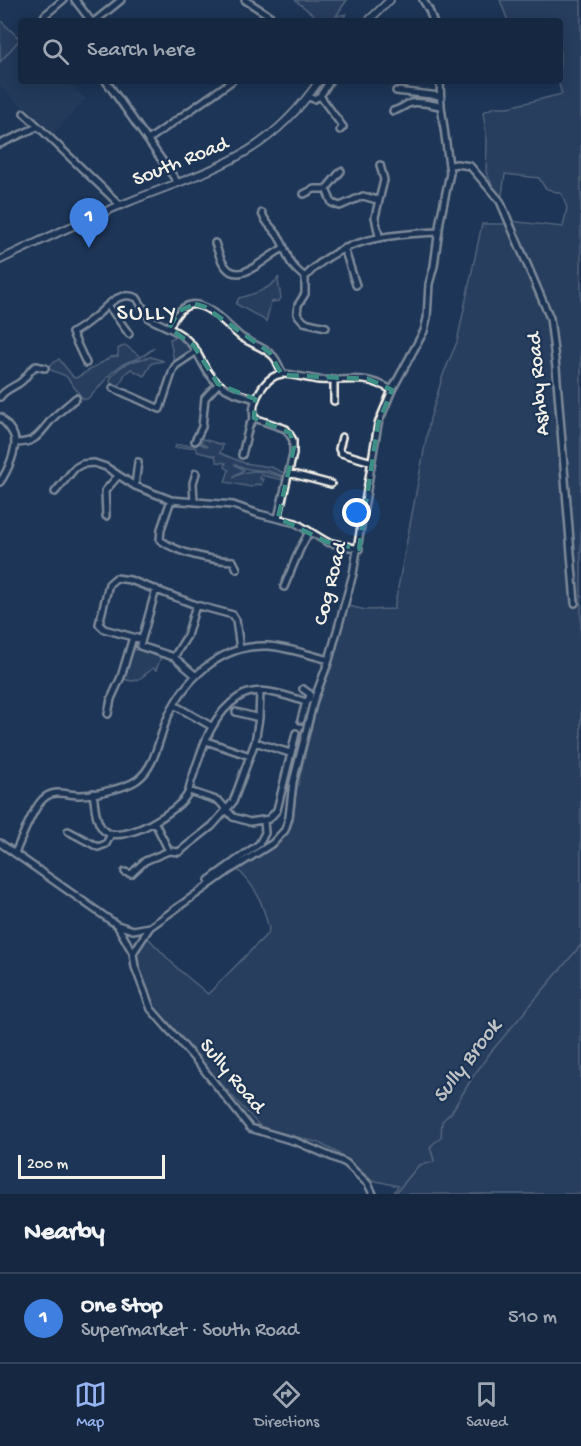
<!DOCTYPE html>
<html lang="en">
<head>
<meta charset="utf-8">
<style>
  body { margin:0; font-family:"Gochi Hand",sans-serif; background:#23344c; color:#f1f3f6 }
  .scale { position:absolute; left:18px; bottom:15px; width:147px; box-sizing:border-box; padding-left:6px; border:3px solid #f4f1e8; border-top:0; font-size:16px; line-height:21px; white-space:nowrap; color:#f4f1e8; -webkit-text-stroke:4px #1d3557; paint-order:stroke }
  .you { position:absolute; left:357px; top:513px; width:21px; height:21px; margin:-15px; border:4px solid #fff; border-radius:50%; background:#1a73e8; box-shadow:0 0 0 9px #1a73e833 }
  .badge { display:grid; place-items:center; width:39px; height:39px; border-radius:50%; background:#95b2f1; color:#fff; font-size:20px; font-weight:700 }
  .pin { position:absolute; translate:-50% -50px; filter:drop-shadow(0 2px 3px #0008) }
  .pin::after { content:''; position:absolute; top:32px; width:21px; height:18px; background:inherit; clip-path:polygon(0 0,100% 0,50% 100%) }
  .list { margin:0; padding:0; list-style:none }
  h2 { display:flex; justify-content:space-between; align-items:center; height:78px; margin:0; padding:0 24px; font-size:26px }
  h2 small { font-size:20px; font-weight:400; color:#9ea6b1 }
  .list li { display:grid; grid-template-columns:39px 1fr auto; gap:18px; align-items:center; box-sizing:border-box; height:90px; padding:0 24px; border-top:2px solid #35445a }
  .list b { display:block; font-size:22px; white-space:nowrap }
  .list p { margin:0; font-size:20px; white-space:nowrap; color:#9ea6b1 }
  .list em { font-size:20px; font-style:normal; color:#9ea6b1 }
  .icon { flex:none; width:33px; height:33px; fill:none; stroke:currentColor; stroke-width:2; stroke-linecap:round; stroke-linejoin:round }
  .map { position:relative; flex:none; width:581px; height:1194px; overflow:hidden }
  .search { position:absolute; background:#162841; box-shadow:0 3px 15px #0003; left:18px; right:18px; top:18px; height:66px; display:flex; align-items:center; gap:15px; box-sizing:border-box; padding:0 21px; border-radius:6px; color:#9ea6b1; font-size:22px }
  .sheet { height:168px; background:#162841 }
  nav { display:flex; justify-content:space-around; align-items:center; box-sizing:border-box; height:84px; border-top:2px solid #35445a; background:#162841; font-size:16px; color:#9ea6b1 }
  nav a { display:grid; justify-items:center; gap:3px }
  nav .on { color:#95b2f1 }
  .map>svg:first-child { display:block }
  .built { fill:#2a4060 }
  .green { fill:#354a67; stroke:#949ea8; stroke-width:1.5 }
  .lines { fill:none; stroke-linecap:round; stroke-linejoin:round }
  .stream { stroke:#9aa2ab; stroke-width:1.5 }
  .minor-casing { stroke:#f4f1e8; stroke-width:10 }
  .major-casing { stroke:#f4f1e8; stroke-width:10 }
  .minor { stroke:#1d3557; stroke-width:5 }
  .major { stroke:#1d3557; stroke-width:6 }
  .marked { fill:none; stroke:#3d8f86; stroke-width:4.5; stroke-dasharray:12 8; stroke-linejoin:round }
  .labels { text-anchor:middle; dominant-baseline:central; stroke-width:4.5; stroke-linejoin:round; paint-order:stroke }
  .street-label { font-size:21px; fill:#f4f1e8; stroke:#1d3557 }
  .water-label { font-size:22px; font-style:italic; fill:#c0c3c4; stroke:#1d3557 }
  .quarter-label { font-size:24px; letter-spacing:1.5px; fill:#f4f1e8; stroke:#1d3557 }
</style>
</head>
<body>
<div class="map">
<svg width="581" height="1194" viewBox="0 0 581 1194">
  <rect width="100%" height="100%" fill="#1d3557"/>
  <filter id="ink" filterUnits="userSpaceOnUse"><feTurbulence type="fractalNoise" baseFrequency=".0167" numOctaves="2"/><feDisplacementMap in="SourceGraphic" scale="12" xChannelSelector="R" yChannelSelector="G"/><feConvolveMatrix kernelMatrix="1 2 1 2 8 2 1 2 1" color-interpolation-filters="sRGB"/></filter>
  <g filter="url(#ink)">
    <path class="built" d="M21 38V81H67L86 99 52 135 0 86V62Z"/>
    <path class="green" d="M295 0H347L336 16 346 14 342 21H321Z
      M500 0H581V1194H397L394 1192 398 1186 372 1180 336 1152 319 1143 261 1127 254 1120 154 1010 137 960 139 947 146 936 178 969 208 994 268 933 269 929C262 902 258 889 237 869L277 845 287 834 293 821 296 793 319 696 331 669 348 606 366 610 394 609 430 419 443 375 457 342 482 224H505L509 221 563 227 567 208 562 194 545 188 539 178 505 174 502 195H497L486 172 487 141 483 112 495 107H509L562 94 558 81H560V21H508Z
      M0 20 20 39 0 62Z
      M279 277 278 281 281 298 279 301 271 302 266 322 263 319 236 304 239 298C254 294 269 290 279 277Z
      M177 336 186 343 191 350 174 362 170 339Z
      M125 345 141 357 155 347C140 362 131 357 117 368 106 376 99 390 87 399H83L66 376 46 368 59 359 74 378H76L111 357 118 356V349Z
      M151 357 164 361 152 363 144 376 131 369 125 374 119 386 114 388 111 386 110 380C117 364 135 360 151 357Z
      M203 439 223 445 220 453 244 463 271 467 284 473V476L268 471 248 469 234 464 244 470 235 475 233 478C251 466 264 472 282 477L283 480 261 475 260 479H263L261 485 256 484 251 487 225 482 229 470 225 467 226 463 217 462 215 456 198 452 195 447 175 448 176 445H191L196 442 208 447 201 443Z
      M134 649 161 657 156 670 153 668C143 676 136 686 123 678Z"/>
    <g class="lines">
      <path class="stream" d="M395 1194 419 1165 434 1162C433 1147 423 1150 441 1138L442 1121 451 1113 472 1078 490 1053 581 945"/>
      <defs>
        <path id="minor" d="M75 0 91 21
          M245 0 270 16 273 21
          M423 0 429 10 433 21
          M42 21 45 15 63 0
          M95 21 121 0
          M106 81 178 183
          M396 91 440 96
          M320 96 343 127 340 130
          M308 97 314 99 320 96 330 81
          M393 111C400 110 404 105 411 103 420 101 432 105 441 106
          M24 113 120 205
          M148 140 232 81
          M0 144 37 127
          M451 165 457 164 470 166 500 201 550 318 556 368 575 603
          M341 171 326 189 332 203 340 206 363 196 377 200
          M304 194 314 189H326
          M262 213C265 223 273 228 279 237 290 256 285 262 305 277
          M379 236 375 217 384 180 380 165
          M215 243C218 251 220 260 225 266 240 287 267 255 284 248
          M344 248 356 285
          M108 305 129 334
          M326 327 304 322 297 314 298 305 305 294V277C340 238 390 234 439 232
          M169 328C204 344 196 366 219 384 230 393 243 395 255 399
          M86 363 72 333C79 329 86 324 92 319 106 309 117 289 137 298L150 319 169 328C190 280 217 317 241 337 251 344 265 347 274 357 278 362 279 368 283 373
          M334 379V401
          M113 388 160 409 173 370 176 365 197 351
          M0 397C6 388 16 387 23 380 28 375 30 369 36 366L45 368
          M0 417C5 423 11 428 14 436 18 449 7 472 0 482
          M254 418 286 429 293 440V454L278 518
          M342 437 339 449 341 453 372 462
          M195 441 202 427 205 398 218 384
          M15 443C38 443 39 433 53 418 60 411 68 405 76 398
          M242 455 249 426 254 418C250 402 265 376 282 374 288 373 310 379 319 380 350 382 361 373 392 390
          M289 473 331 484
          M135 486 138 462
          M55 492 75 468 82 464 94 463 106 467 135 486 171 500 233 505 259 514 296 523 327 542 359 549
          M171 500 161 529 160 540C180 554 210 560 233 561L237 569
          M194 502 193 483 196 473
          M106 516 105 491 118 476
          M284 587 300 549 309 532
          M156 589 140 646 174 657 196 676
          M140 639 104 629 99 624 109 584 116 578 130 580 196 605 233 615 236 620 240 649
          M174 657 187 636 196 605
          M174 705 211 726
          M236 712 259 718
          M108 714 111 699 121 677 133 637
          M301 720 306 702
          M206 741 250 756
          M255 742 290 753
          M189 791 219 801 233 817 250 822 269 819 277 810 296 733
          M93 793C95 804 95 825 106 832 124 844 180 811 188 793 190 789 190 783 192 779 202 749 211 715 239 697 259 684 286 696 306 702L309 699 310 694 303 689
          M155 823 169 851 179 852 212 826 233 802 255 742 259 718 260 692
          M68 831 98 847 106 844 111 834
          M0 843 117 925 133 930 150 927
          M15 853C21 840 32 810 42 800 53 788 66 795 80 795 94 795 126 788 137 780 154 768 158 743 165 724 181 682 219 644 267 646 287 647 309 655 329 660
          M125 872 131 874 145 861 169 851
          M209 880 259 844 265 833 264 821
          M117 925 133 953 135 967 151 1009 201 1066 250 1128 297 1142 346 1163 368 1184 373 1194
          M133 953 150 927 230 870 273 843 285 830 289 817 293 782 314 700 329 660 353 574 378 424 392 390 424 331 427 318 429 284 434 266 440 221 450 173 441 106 440 81"/>
        <path id="major" d="M368 21 390 0
          M0 260C42 240 83 220 126 203 209 169 265 160 319 81"/>
      </defs>
      <use href="#minor" class="minor-casing"/>
      <use href="#major" class="major-casing"/>
      <use href="#minor" class="minor"/>
      <use href="#major" class="major"/>
    </g>
  </g>
  <path d="M0 0H581V1194H0ZM195 304 205 307 269 352 282 375 368 379 392 390 378 424 359 549 327 542 278 518 294 447 290 433 254 418 255 399 218 384 194 346 169 328 179 311Z" fill="#1d3557" fill-opacity=".55" fill-rule="evenodd"/>
  <path class="marked" d="M195 304 205 307 269 352 282 375 368 379 392 390 378 424 359 549 327 542 278 518 294 447 290 433 254 418 255 399 218 384 194 346 169 328 179 311Z"/>
  <g class="labels">
    <g class="street-label">
      <text transform="translate(181 163) rotate(-22)">South Road</text>
      <text transform="translate(540 384) rotate(-95)">Ashby Road</text>
      <text transform="translate(332 584) rotate(-76)">Cog Road</text>
      <text transform="translate(231 1077) rotate(50)">Sully Road</text>
    </g>
    <g class="water-label">
      <text transform="translate(468 1062) rotate(-53)">Sully Brook</text>
    </g>
    <g class="quarter-label">
      <text x="147" y="314">SULLY</text>
    </g>
  </g>
</svg>
<div class="scale">200 m</div>
<div class="you"></div>
<div class="pin badge" style="left:89px;top:248px;background:#3f7fe0">1</div>
<div class="search"><svg class="icon" aria-label="search" viewBox="0 0 24 24"><circle cx="10" cy="10" r="6"/><path d="M15 15l6 6"/></svg>Search here</div>
</div>
<section class="sheet">
<h2>Nearby<small></small></h2>
<ul class="list">
<li><span class="badge" style="background:#3f7fe0">1</span><div><b>One Stop</b><p>Supermarket · South Road</p></div><em>510 m</em></li>
</ul>
</section>
<nav>
<a class="on"><svg class="icon" aria-label="map" viewBox="0 0 24 24"><path d="M3 6l6-2 6 2 6-2v14l-6 2-6-2-6 2zM9 4v14M15 6v14"/></svg>Map</a>
<a><svg class="icon" aria-label="directions" viewBox="0 0 24 24"><path d="M12 3l9 9-9 9-9-9zM9 14v-3h6M13 9l2 2-2 2"/></svg>Directions</a>
<a><svg class="icon" aria-label="saved" viewBox="0 0 24 24"><path d="M7 4h10v16l-5-4-5 4z"/></svg>Saved</a>
</nav>
</body>
</html>
